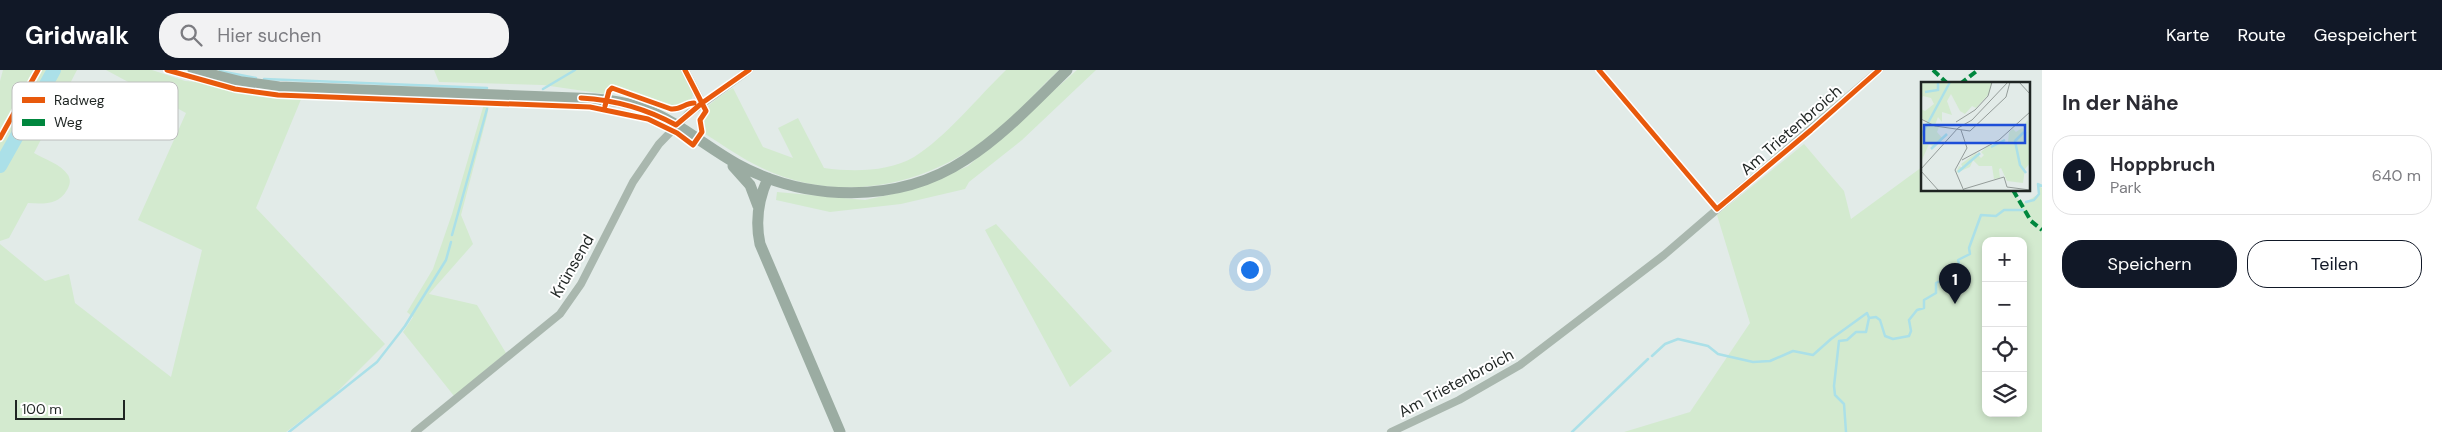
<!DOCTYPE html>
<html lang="de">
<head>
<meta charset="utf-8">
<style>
  body { margin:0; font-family:"DM Sans",sans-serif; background:#f2f2f3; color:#2b2b33 }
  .controls { position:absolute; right:15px; bottom:15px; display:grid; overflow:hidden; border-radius:10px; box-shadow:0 2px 8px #0003 }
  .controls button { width:45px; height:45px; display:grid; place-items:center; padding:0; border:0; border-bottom:1px solid #e1e1e2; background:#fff; color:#2b2b33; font:25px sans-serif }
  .scale { position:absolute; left:15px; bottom:12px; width:110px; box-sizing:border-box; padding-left:5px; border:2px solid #1f2523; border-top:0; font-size:14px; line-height:18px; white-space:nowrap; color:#1f2523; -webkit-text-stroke:4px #fff; paint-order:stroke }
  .you { position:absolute; left:1249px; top:199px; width:18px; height:18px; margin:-12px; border:4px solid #fff; border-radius:50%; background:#1a73e8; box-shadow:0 0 0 8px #1a73e833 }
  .badge { display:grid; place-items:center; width:32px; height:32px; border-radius:50%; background:#111827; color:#fff; font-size:16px; font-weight:700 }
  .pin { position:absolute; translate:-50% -41px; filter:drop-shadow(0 1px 2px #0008) }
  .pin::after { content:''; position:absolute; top:26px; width:18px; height:15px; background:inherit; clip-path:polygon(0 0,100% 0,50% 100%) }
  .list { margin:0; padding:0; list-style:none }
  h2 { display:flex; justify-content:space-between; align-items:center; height:65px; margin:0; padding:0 20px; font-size:21px }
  h2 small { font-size:16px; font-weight:400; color:#7c7c81 }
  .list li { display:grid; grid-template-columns:32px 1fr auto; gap:15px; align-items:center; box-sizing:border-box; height:80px; margin:0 10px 10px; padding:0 10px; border:1px solid #e1e1e2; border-radius:20px }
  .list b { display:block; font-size:19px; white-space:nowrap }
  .list p { margin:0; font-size:16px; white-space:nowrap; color:#7c7c81 }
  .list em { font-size:16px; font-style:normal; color:#7c7c81 }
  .actions { display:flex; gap:10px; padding:15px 20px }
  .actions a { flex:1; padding:11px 0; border:1px solid #111827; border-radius:20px; text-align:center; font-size:18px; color:#111827 }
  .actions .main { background:#111827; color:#fff }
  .icon { flex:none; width:28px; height:28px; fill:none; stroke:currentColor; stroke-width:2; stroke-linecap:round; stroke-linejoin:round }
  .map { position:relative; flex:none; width:2042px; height:362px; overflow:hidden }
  header { display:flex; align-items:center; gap:30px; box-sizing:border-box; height:70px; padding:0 25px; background:#111827; color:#fff }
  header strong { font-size:24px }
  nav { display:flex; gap:28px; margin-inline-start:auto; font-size:18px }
  .search { width:350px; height:45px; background:#f2f2f3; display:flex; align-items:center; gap:12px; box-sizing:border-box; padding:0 18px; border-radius:20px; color:#7c7c81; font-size:19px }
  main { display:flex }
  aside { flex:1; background:#fff }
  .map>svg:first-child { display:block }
  .green { fill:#d3eacf; fill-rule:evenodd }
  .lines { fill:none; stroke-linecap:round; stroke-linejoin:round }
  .stream { stroke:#abe0e8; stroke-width:2.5 }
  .river { stroke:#abe0e8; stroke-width:14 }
  .minor { stroke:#a9b7ae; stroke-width:8 }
  .secondary { stroke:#9baca2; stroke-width:11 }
  .quiet { stroke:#00873e; stroke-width:4; stroke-dasharray:8 4; stroke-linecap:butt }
  .cycleway-casing { stroke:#fff; stroke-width:8 }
  .cycleway { stroke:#e8590c; stroke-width:5 }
  .labels { text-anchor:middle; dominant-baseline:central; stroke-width:4; stroke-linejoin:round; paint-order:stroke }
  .street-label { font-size:16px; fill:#1f2523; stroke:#fff }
  .inset-river { fill:none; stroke:#abe0e8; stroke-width:2.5 }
  .inset-road { fill:none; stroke:#949c99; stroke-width:1 }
  .view { fill:#1d4ed8; fill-opacity:0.15; stroke:#1d4ed8; stroke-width:2.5 }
  .inset-edge { fill:none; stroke:#1f2523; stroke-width:2.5 }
  .key { fill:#fff; stroke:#bcbebd; stroke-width:1 }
  .key-label { font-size:14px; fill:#1f2523 }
</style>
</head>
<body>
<header>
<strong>Gridwalk</strong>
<div class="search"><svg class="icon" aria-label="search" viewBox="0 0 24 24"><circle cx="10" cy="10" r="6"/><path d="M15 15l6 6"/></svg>Hier suchen</div>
<nav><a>Karte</a><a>Route</a><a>Gespeichert</a></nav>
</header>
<main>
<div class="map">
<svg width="2042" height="362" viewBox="0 0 2042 362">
  <rect width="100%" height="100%" fill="#e2ebe8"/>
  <path class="green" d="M3 0H77L34 83C44 89 61 94 68 105 71 110 70 115 67 120 59 135 43 134 28 133L9 168 0 171V11Z
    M106 0H152L185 11 199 12 239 22 302 27 256 138 385 274 333 326 286 362H0V174L45 211 69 204 75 233 171 307 202 180 138 150 186 43Z
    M434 0H681L693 23C693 32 684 37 675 38L613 17 609 18 605 24 543 15 439 12Z
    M1006 0H1059C1039 18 1022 39 1002 56 932 117 838 138 754 94 736 85 719 72 702 62 702 59 699 54 700 50 702 37 723 24 733 18L763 77 793 88 778 58 798 48 824 98C853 102 888 102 914 87 944 69 980 25 1006 0Z
    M1077 0H1096L1022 70 969 112 965 119 901 134 830 142 776 130 777 122 865 130 911 120 968 96Z
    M484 34H489L487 46 461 145 473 174 429 224 477 235 506 283 454 326 403 262 413 247 407 242 433 199 452 144Z
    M1804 74 1844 121 1851 149 1922 97V120H2011L2022 134 2039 124 2038 115 2042 118V362H1624L1690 342 1750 253 1717 145ZM1986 171H2023V343H1986Z
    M996 154 1112 281 1070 317 985 160Z"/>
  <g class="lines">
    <path class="stream" d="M220 1 256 8
      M264 9 487 18
      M543 19 575 0
      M489 34 525 35
      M2026 132 2034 130 2039 124 2038 114 2042 116
      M452 165 487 39
      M1652 286 1665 274 1678 269 1708 276 1718 284 1753 292 1770 291 1793 281 1813 285 1831 269 1867 243 1869 248
      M289 362 377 292 405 256 446 190 451 172
      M1572 362 1648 289
      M1846 362 1844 334 1835 325 1834 316 1839 271 1847 270 1856 262H1866L1869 248 1876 247 1880 250 1885 266 1893 269 1909 266 1911 261 1909 250 1917 240 1924 238V230L1936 223V213L1946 208 1955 210 1960 197 1958 190 1970 184 1969 178 1981 145 1996 146 2004 140H2023"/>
    <path class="river" d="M0 96 54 0"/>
    <path class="minor" d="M685 0 702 33
      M415 362 560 244 581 214 633 112 659 74 688 44 749 0
      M1391 362 1459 330 1520 295 1664 185 1879 0"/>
    <path class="secondary" d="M193 0 242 12 279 17 575 28C598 29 621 30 642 38 677 51 705 76 737 94 806 132 898 134 965 90 1003 66 1035 31 1067 0
      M733 96 750 115 758 136
      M768 108C758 130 755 151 760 174L840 362"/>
    <path class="quiet" d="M1933 0 1948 14
      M1960 14 1978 0
      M2013 120 2031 151 2042 160"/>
    <defs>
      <path id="cycleway" d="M167 0 235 19 278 25 590 37 648 49 677 63 693 75 702 62 700 50 706 41 685 0
        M1599 0 1717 139 1811 60 1879 0
        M581 28C616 30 645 38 676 55L702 33 749 0
        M605 36 609 21 612 18 671 39C681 40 685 33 694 33
        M0 68 38 0"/>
    </defs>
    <use href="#cycleway" class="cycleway-casing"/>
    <use href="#cycleway" class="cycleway"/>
  </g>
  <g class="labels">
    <g class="street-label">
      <text transform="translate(1791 60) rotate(-41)">Am Trietenbroich</text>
      <text transform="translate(572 196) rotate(-60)">Krünsend</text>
      <text transform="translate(1456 313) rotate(-28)">Am Trietenbroich</text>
    </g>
  </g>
  <g transform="translate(1921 12)">
    <rect width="109" height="109" fill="#e2ebe8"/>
    <path d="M0 0H28L7 40 0 36V27L4 29 13 22 10 16 2 14 0 18ZM29 0H71L68 12 55 26 51 24 44 32 39 29 30 12 26 19 31 33 21 30V40L17 35 14 43 8 41ZM107 38 109 81 104 87 102 101 86 99 80 86 78 87 79 96 73 97 71 84H58L52 78 49 85 35 91 38 84 42 86 40 82 55 71 60 76 63 73 60 70 67 64 87 60 88 50 92 47 95 50 101 46 106 50 104 41ZM4 41 18 45 16 50 22 57 13 65 8 62 0 80V50Z" fill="#d3eacf"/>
    <path class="inset-river" d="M4 10 17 8V0M103 50 94 59 99 83 105 91M0 54 29 0M70 65 84 58M10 67 26 52M37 90 59 71"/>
    <path class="inset-road" d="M98 0 109 12M0 37 14 44 49 49 85 15 89 0M35 40 54 28 67 14 71 0M40 48 46 66 34 88 43 109M41 78 78 58 109 30M0 87 37 46 51 38 87 0M0 89 18 109M43 107 83 95 86 105 109 108"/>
    <path class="view" d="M3 43H104V61H3Z"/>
    <rect width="109" height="109" class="inset-edge"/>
  </g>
  <rect x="12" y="12" width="166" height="58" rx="8" class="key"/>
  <rect x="22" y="27" width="23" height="6" fill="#e8590c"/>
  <rect x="22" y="49" width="23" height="7" fill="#00873e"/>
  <g class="key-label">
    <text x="54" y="35">Radweg</text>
    <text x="54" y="57">Weg</text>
  </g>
</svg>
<div class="controls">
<button>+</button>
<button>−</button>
<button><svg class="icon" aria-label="locate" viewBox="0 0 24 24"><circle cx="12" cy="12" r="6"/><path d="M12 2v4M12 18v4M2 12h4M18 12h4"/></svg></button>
<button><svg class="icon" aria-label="layers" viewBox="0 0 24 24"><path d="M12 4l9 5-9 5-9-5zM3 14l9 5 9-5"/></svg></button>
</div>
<div class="scale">100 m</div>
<div class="you"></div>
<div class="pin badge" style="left:1955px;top:234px">1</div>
</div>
<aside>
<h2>In der Nähe<small></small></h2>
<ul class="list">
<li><span class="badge">1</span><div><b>Hoppbruch</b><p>Park</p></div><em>640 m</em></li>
</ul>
<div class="actions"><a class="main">Speichern</a><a>Teilen</a></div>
</aside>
</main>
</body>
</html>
